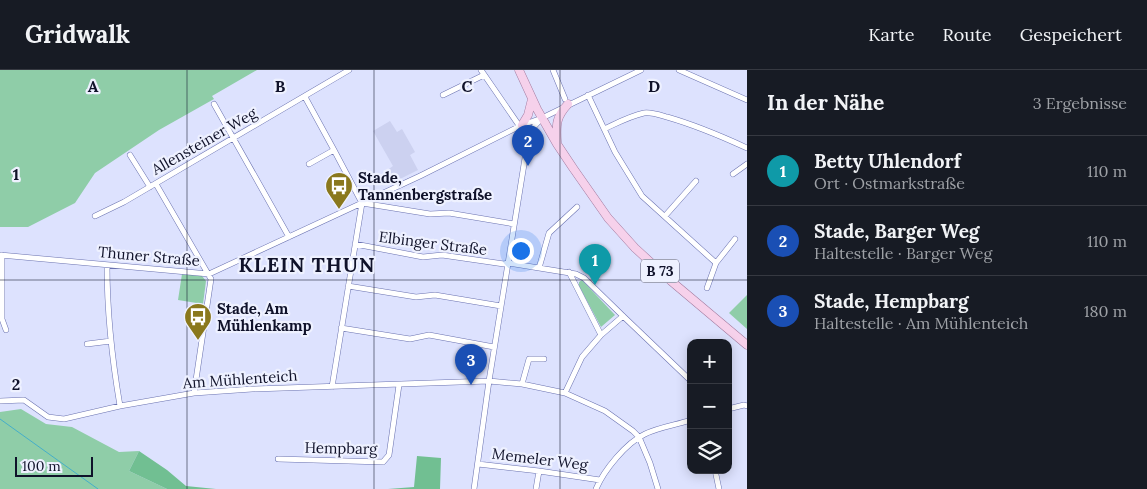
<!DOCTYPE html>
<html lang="de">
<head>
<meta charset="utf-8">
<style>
  body { margin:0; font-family:Lora,serif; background:#20242c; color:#f1f3f6 }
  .controls { position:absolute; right:15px; bottom:15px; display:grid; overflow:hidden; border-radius:10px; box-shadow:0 2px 12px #0003 }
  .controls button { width:45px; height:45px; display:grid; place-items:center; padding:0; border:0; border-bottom:1px solid #363941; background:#171b24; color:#f1f3f6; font:25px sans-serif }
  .scale { position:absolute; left:15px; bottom:12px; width:78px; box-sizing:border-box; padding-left:5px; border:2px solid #10122a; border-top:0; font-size:14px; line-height:18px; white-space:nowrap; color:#10122a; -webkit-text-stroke:4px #eef1ff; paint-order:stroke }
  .you { position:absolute; left:520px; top:180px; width:18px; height:18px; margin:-12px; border:4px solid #fff; border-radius:50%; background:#1a73e8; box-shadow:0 0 0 8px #1a73e833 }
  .badge { display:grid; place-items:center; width:32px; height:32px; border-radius:50%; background:#8c9099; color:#fff; font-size:16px; font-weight:700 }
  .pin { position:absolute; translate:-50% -41px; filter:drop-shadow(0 1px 2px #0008) }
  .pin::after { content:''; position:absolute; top:26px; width:18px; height:15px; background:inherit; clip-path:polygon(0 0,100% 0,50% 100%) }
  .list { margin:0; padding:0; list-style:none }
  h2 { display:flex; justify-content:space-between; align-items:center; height:65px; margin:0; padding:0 20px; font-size:21px }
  h2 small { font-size:16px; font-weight:400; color:#9ea1a6 }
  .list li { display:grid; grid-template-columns:32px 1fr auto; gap:15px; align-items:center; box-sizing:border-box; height:70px; padding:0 20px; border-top:1px solid #363941 }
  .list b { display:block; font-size:19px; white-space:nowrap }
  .list p { margin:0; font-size:16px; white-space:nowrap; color:#9ea1a6 }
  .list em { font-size:16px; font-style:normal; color:#9ea1a6 }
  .icon { flex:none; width:28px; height:28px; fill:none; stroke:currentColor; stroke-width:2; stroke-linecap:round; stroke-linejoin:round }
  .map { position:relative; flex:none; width:747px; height:419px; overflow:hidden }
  header { display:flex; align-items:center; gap:30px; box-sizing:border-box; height:70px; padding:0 25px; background:#171b24; border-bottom:1px solid #363941 }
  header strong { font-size:24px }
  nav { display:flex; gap:28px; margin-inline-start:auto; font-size:18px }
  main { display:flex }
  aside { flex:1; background:#171b24 }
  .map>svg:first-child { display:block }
  .built { fill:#ccd1f0 }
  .green { fill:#8fcda8 }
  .forest { fill:#71bf92 }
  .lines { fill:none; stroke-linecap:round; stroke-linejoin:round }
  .stream { stroke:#45aec9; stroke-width:1 }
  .street-casing { stroke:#6a72b0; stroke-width:6 }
  .primary-casing { stroke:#a27b9f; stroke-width:9 }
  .street { stroke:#fff; stroke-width:5 }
  .primary { stroke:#f6d1eb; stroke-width:8 }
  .grid { fill:none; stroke:#10122a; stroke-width:1; stroke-opacity:0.55 }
  .labels { text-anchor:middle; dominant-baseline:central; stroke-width:4.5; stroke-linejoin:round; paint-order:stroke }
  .shield { fill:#eef1ff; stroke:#53556a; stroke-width:1 }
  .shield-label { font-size:14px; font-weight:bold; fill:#10122a }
  .street-label { font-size:15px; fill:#10122a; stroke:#eef1ff }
  .poi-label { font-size:15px; font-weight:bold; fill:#10122a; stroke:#eef1ff; text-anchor:start }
  .district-label { font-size:20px; font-weight:bold; letter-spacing:1px; fill:#10122a; stroke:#eef1ff }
  .grid-label { font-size:16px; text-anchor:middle; font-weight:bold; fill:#10122a; stroke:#eef1ff; stroke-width:4.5; stroke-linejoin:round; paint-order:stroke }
</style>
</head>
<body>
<header>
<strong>Gridwalk</strong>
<nav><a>Karte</a><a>Route</a><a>Gespeichert</a></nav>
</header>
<main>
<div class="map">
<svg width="747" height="419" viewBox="0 0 747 419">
  <rect width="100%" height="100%" fill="#dde2fe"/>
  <path class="built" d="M390 51 397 62 402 59 415 82 410 85 418 100 392 113 386 101 393 96 373 61Z"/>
  <path class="green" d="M0 0H257L212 26 214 29 159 60 95 103 75 133 28 157H0Z
    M182 204 202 206 206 211 203 234 178 230Z
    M582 210 615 245 601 257 579 216V212Z
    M747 225V259L729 243Z
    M21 339 46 354 72 357 119 382 139 381 129 401 167 419H0V342Z"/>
  <path class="forest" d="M139 381 167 400 186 416 216 419H167L129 401Z
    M417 386 441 388 440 419H388L414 417Z"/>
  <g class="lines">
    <path class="stream" d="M0 349 98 419"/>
    <defs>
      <path id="street" d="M481 0 527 67
        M553 0 565 29
        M679 0 747 30
        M443 25 484 5
        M588 25 615 82 642 126 716 193
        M305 27 334 80 362 133
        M214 34 289 167
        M604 59C617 53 630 46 644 43 651 42 660 45 667 47 695 55 721 66 747 78
        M130 85 150 117
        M309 94 334 80
        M733 104 747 94
        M156 114 211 209 194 323
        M362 133 430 144 449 143 514 154
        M95 146 124 132 349 0
        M665 146 696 111
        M355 174 423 187 442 185 504 194 508 193 576 204 584 208 623 246 691 311
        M0 185 209 204 420 106 522 55 542 48 641 0
        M2 185V249L6 260
        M107 195C107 242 112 289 120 336
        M539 198 549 163 577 137
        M569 202 601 265
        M348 216 416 227 435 225 501 236
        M707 218 716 193 735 169
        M341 258 410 269 429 265 494 277
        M87 274 111 271
        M522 314 529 289H544
        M332 317 362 133
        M565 323 582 287 601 265 623 246
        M0 331 24 330 48 347 64 349 120 336 194 323 252 319 489 311 522 314 565 323 605 341 633 361 639 367 650 393 658 419
        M728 339 744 335 747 336
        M278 389 383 392 389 385 399 315
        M478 394 539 401 600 410
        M715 400 719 419
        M474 419 489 311 526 82 528 63 542 48
        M536 419 539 401
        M596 419C604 400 626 373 645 364 659 357 676 355 691 350"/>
      <path id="primary" d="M519 0 537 39 557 74 573 98 608 148 635 178 671 211 747 275
        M522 55 528 45 532 29
        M557 72C556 54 556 47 568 34"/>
    </defs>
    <use href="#street" class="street-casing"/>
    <use href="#primary" class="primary-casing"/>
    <use href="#street" class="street"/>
    <use href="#primary" class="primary"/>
  </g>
  <path class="grid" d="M187 0V419M374 0V419M560 0V419M0 210H747"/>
  <defs>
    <symbol id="bus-pin" viewBox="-11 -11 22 30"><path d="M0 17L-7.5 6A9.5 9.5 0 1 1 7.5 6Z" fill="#8a781d" stroke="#eef1ff"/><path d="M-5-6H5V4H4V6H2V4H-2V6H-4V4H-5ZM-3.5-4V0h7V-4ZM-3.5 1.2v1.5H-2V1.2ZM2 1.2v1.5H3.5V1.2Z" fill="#fff"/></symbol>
  </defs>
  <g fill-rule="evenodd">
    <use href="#bus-pin" x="323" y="100" width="32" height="43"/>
    <use href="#bus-pin" x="182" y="231" width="32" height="43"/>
  </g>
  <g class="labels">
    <rect class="shield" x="641" y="189.5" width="38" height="23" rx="4"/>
    <g class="shield-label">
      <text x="660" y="201">B 73</text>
    </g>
    <g class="street-label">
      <text transform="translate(204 71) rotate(-30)">Allensteiner Weg</text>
      <text transform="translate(433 173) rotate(7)">Elbinger Straße</text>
      <text transform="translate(149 186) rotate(5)">Thuner Straße</text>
      <text transform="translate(240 309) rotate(-4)">Am Mühlenteich</text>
      <text transform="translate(341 378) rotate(1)">Hempbarg</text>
      <text transform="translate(540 389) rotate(7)">Memeler Weg</text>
    </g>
    <g class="poi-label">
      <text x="358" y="107">Stade,<tspan x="358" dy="17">Tannenbergstraße</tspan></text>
      <text x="217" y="238">Stade, Am<tspan x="217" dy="17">Mühlenkamp</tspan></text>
    </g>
    <g class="district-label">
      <text x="307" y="194">KLEIN THUN</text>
    </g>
  </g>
  <g class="grid-label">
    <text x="93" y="22">A</text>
    <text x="280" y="22">B</text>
    <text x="467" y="22">C</text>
    <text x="654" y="22">D</text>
    <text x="16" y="110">1</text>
    <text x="16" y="320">2</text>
  </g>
</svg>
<div class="controls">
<button>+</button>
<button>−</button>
<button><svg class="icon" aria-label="layers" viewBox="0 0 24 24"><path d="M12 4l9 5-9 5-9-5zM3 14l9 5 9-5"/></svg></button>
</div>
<div class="scale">100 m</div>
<div class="you"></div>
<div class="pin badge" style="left:595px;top:215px;background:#0f9aa8">1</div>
<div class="pin badge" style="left:528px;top:96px;background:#1a4fb4">2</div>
<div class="pin badge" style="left:471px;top:315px;background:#1a4fb4">3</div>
</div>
<aside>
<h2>In der Nähe<small>3 Ergebnisse</small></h2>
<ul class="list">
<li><span class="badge" style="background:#0f9aa8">1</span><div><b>Betty Uhlendorf</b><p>Ort · Ostmarkstraße</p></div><em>110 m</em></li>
<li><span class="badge" style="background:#1a4fb4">2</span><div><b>Stade, Barger Weg</b><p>Haltestelle · Barger Weg</p></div><em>110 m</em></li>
<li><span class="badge" style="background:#1a4fb4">3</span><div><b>Stade, Hempbarg</b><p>Haltestelle · Am Mühlenteich</p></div><em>180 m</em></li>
</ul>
</aside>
</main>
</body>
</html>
